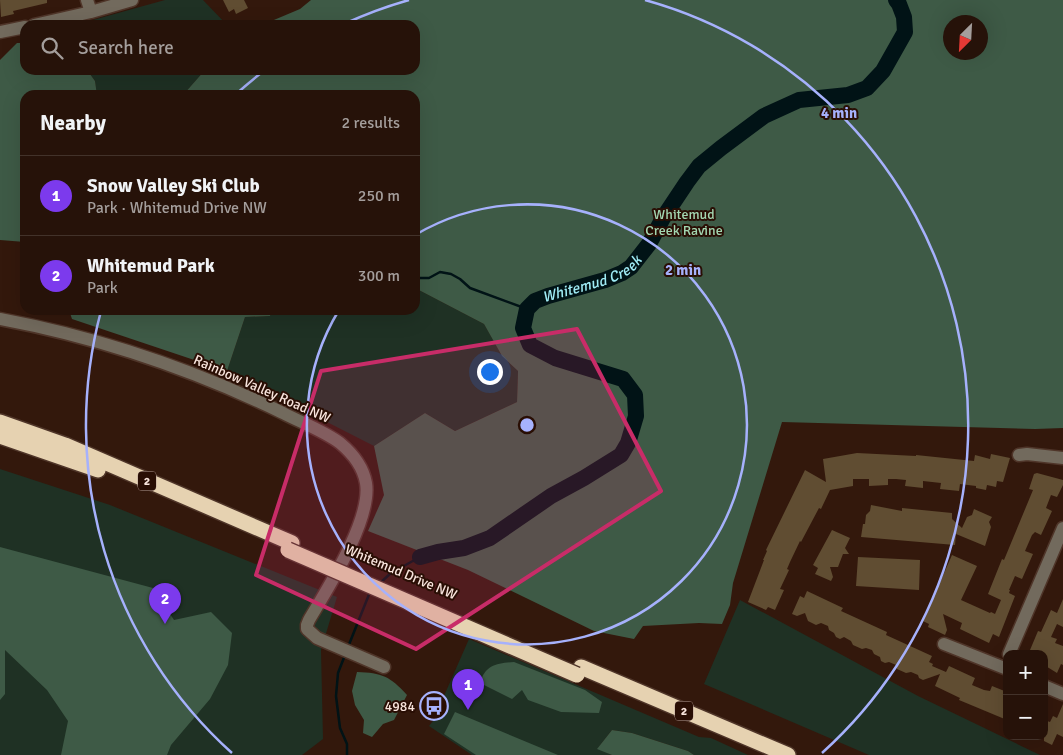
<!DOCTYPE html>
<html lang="en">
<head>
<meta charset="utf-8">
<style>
  body { margin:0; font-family:Signika,sans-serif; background:#2e1b12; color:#f1f3f6 }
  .controls { position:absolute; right:15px; bottom:15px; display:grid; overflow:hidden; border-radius:10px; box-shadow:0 5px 20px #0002 }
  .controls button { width:45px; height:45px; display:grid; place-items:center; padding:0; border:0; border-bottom:1px solid #42322a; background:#261209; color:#f1f3f6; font:25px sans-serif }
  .compass { position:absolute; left:943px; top:15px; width:45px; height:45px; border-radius:50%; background:#261209; box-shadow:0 5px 20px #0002; rotate:204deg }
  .you { position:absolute; left:489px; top:371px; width:18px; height:18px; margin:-12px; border:4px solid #fff; border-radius:50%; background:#1a73e8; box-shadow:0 0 0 8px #1a73e833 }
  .badge { display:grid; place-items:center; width:32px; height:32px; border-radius:50%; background:#7c3aed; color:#fff; font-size:16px; font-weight:700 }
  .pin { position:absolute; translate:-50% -41px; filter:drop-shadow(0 1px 2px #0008) }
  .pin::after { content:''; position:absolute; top:26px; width:18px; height:15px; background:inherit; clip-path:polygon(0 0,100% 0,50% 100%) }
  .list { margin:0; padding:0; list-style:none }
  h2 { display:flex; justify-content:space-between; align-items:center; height:65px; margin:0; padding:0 20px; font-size:21px }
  h2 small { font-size:16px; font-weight:400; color:#a49e9c }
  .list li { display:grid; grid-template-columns:32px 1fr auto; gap:15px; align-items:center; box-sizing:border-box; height:80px; padding:0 20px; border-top:1px solid #42322a }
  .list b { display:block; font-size:19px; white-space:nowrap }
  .list p { margin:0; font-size:16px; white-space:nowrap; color:#a49e9c }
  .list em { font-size:16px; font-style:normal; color:#a49e9c }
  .icon { flex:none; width:28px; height:28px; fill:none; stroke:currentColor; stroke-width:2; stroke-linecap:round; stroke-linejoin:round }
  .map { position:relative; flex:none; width:1063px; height:755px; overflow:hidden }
  .search { position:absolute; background:#261209; box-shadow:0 5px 20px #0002; left:20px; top:20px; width:400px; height:55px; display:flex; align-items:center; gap:12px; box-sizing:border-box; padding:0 18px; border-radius:15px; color:#a49e9c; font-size:19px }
  .panel { position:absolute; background:#261209; box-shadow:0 5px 20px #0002; left:20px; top:90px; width:400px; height:225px; border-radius:15px }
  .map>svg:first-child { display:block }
  .green { fill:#1f3124 }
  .forest { fill:#3e5a46; fill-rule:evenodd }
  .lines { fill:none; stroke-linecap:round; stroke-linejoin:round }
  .stream { stroke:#011316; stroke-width:2.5 }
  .river { stroke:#011316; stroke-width:16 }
  .building { fill:#604d32 }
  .minor-casing { stroke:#4f3529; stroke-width:15 }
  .highway-casing { stroke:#4f3529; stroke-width:18 }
  .minor { stroke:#726a5d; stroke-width:12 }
  .highway { stroke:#e6d2b1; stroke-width:15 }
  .highway-bridge-casing { stroke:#4f3529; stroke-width:18; stroke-linecap:butt }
  .highway-bridge { stroke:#e6d2b1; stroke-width:15 }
  .marked { fill:#c82c68; fill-opacity:0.2; stroke:#c82c68; stroke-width:4; stroke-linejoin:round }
  .ring { fill:none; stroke:#a6b1fc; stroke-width:2.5 }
  .labels { text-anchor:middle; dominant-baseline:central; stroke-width:4; stroke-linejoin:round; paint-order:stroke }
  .shield { fill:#290e04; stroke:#bba49c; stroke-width:1 }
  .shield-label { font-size:12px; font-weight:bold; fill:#f9e5dd }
  .park-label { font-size:14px; fill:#a3d7b1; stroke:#290e04 }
  .street-label { font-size:14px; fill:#f9e5dd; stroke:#290e04 }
  .poi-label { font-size:14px; fill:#f9e5dd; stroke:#290e04; text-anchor:end }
  .water-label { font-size:15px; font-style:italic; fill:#9febf5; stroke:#290e04 }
  .centre { fill:#a6b1fc; stroke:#290e04; stroke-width:2.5 }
  .ring-label { font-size:15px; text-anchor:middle; font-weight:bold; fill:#a6b1fc; stroke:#290e04; stroke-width:4; stroke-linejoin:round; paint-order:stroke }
</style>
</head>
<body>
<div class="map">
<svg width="1063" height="755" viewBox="0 0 1063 755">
  <rect width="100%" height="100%" fill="#33180c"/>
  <path class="green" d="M165 0H203L227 25H75Z
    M87 70H205L183 95H97L95 81Z
    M415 288 484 324 502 356 518 371 517 402 455 431 425 413 374 446 227 371 245 317 270 316 272 310H415Z
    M0 469 110 505 337 597 321 650 323 739 302 755H0Z
    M740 600 918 696 1040 755H869L704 684Z
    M469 639 699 737 711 738 748 755H694L688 751 632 733 612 730 598 748 612 755H472L429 726 444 707 440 705Z"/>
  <path class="forest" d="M311 0H1063V428L1035 429 782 422 733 583 730 605 722 624 699 623 643 626 634 639 594 631 468 570 368 531 384 495 374 446 425 413 455 431 517 402 518 371 502 356 484 324 415 288V95H183L205 70H415V25H262L300 9ZM950 22H980V52H950Z
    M17 43H25V70H87L95 81 97 95H25V242L0 240V60Z
    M69 310H272L270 316 245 317 227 371 72 319Z
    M0 547 153 588 174 620 211 612 232 633 228 665 210 699 171 745 167 755H61L68 721 47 690 5 650V694L0 700Z
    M514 662 585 690 602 702 599 713 561 712 528 700 522 690 512 699 480 683C485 665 497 663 514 662Z
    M357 672C382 673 390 676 407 695L394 720 383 724 372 737 363 733 364 720 355 705 352 691Z
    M455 712 558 755H476L444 734Z
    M612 730 632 733 688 751 694 755H612L597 749Z"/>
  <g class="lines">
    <path class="stream" d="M415 278H429L440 272 451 274 460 279 470 288 527 309
      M380 583 391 573 420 557
      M348 647 370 592
      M345 655 338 673 336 696 340 728 347 744V755"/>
    <path class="river" id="s1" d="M420 557 438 552 464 548 490 538 551 496 584 478 621 455 628 443 636 416 635 395 623 379 555 358 530 345 523 328 527 309 535 301 548 296 605 280 622 273 631 267 649 244 663 218 687 182 699 166 721 148 764 116 799 100 848 95 867 88 883 71 905 32 904 17 899 4 896 0"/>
  </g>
  <path class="building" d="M0 0H47V3L13 11 14 14 1 17Z
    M223 0H244L248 8 236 14 234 9 229 12Z
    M857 453 916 456V455L974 461 975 455 990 459 991 454 1010 458 1003 482 997 481 996 487 987 485 986 490 976 488V486L960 484 959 491 940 489 941 483 923 481V488L905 486 906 480 896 479H888V485L869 486V479H853V486L830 490 821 509 819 508 801 542 800 541 790 562 787 569 789 570 780 589 784 590 775 610 768 607 766 610 748 602 764 560H763L767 551 766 550 805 470 826 482 823 459Z
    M1037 473 1063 480V485L1057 497 1051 495 1046 508 1052 511 1041 535 1035 532 1032 535 1025 551 1033 554 1022 579 1015 576 1009 590H1010L1009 593 1015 596 999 637 993 634 989 643 960 629 962 623 943 614 947 630 945 635 928 627 929 624 923 621 952 555 977 566 961 600 990 613 991 612 995 614 1001 600 988 594 1002 559 1004 560 1033 490 1029 489 1034 474Z
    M871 505 902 511V508L952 513V519L962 528 967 517 972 515 974 509 992 517 989 522 991 527 985 546 956 534 955 545 861 537 863 524H865L866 515 870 511Z
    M832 530 850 538 845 548 849 554H843L838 567H830L833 577 831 581 815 574 818 568 813 565Z
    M858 557 920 560 919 590 856 586Z
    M807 591 843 608 841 611 887 632 886 635 932 656 929 662 933 664 932 666 946 672 949 666 975 678 972 685 984 690 990 691 992 686 1007 692V720L959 700 960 698 935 686 940 674 923 680 919 678 918 675 911 672 906 673 897 669 896 665 889 662 885 663 881 661 880 657 874 654 872 650 866 648 862 649 853 645 851 641 844 637 840 639 836 637 834 633 829 630 828 626 821 623 816 625 808 621 805 613 797 616 792 614 800 596 804 598Z
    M1063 599V627L1057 624 1051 637 1057 639 1055 643 1063 646V665L1061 664 1057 673 1044 665V654H1039L1030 650 1038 631 1041 632 1051 610 1057 613Z
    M1063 704V737L1057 734 1052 745 1044 741V720L1050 722 1053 716 1057 718Z"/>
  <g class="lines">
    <defs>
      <path id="minor" d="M87 0 91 12
        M34 25 91 12 132 0
        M0 32 25 27
        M0 319C97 337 194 370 283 413 300 422 324 431 340 443 352 453 363 466 366 483 372 519 328 588 309 620L307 625V629L317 638 384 667
        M1019 455 1027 454 1063 458
        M944 644 1007 669
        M1009 654 1063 528
        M1044 686 1063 694"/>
      <path id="highway" d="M0 422 65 445 292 543
        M0 436 98 470
        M581 667 788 755"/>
    </defs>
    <use href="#minor" class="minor-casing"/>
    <use href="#highway" class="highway-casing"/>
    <use href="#minor" class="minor"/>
    <use href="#highway" class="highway"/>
    <defs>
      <path id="highway-bridge" d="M288 550 577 675"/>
    </defs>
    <use href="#highway-bridge" class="highway-bridge-casing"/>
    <use href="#highway-bridge" class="highway-bridge"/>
  </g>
  <path class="marked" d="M577 329 661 491 416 649 256 575 321 371Z"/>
  <g class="ring">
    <path d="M415 235A220 220 0 1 1 339 310"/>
    <path d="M232 753A441 441 0 0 1 101 311M235 95A441 441 0 0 1 265 70M344 24A441 441 0 0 1 409 0M645 0A441 441 0 0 1 822 753"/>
  </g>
  <defs>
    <symbol id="bus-ring" viewBox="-11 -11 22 22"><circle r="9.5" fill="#290e04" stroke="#a6b1fc" stroke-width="1.5"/><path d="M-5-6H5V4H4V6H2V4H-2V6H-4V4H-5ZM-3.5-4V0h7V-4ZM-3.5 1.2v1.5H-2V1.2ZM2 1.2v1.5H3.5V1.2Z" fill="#a6b1fc"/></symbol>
  </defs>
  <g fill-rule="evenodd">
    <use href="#bus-ring" x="418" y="690" width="32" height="32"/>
  </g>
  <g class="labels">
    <g class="shield">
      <rect x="138" y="471.5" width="18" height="19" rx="4"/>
      <rect x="675" y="701.5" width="18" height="19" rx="4"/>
    </g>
    <g class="shield-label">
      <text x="147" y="481">2</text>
      <text x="684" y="711">2</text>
    </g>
    <g class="park-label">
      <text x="684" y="214">Whitemud<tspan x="684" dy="16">Creek Ravine</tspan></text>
    </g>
    <g class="street-label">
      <text transform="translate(262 389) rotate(24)">Rainbow Valley Road NW</text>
      <text transform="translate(401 572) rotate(23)">Whitemud Drive NW</text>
    </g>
    <g class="poi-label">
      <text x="415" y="706">4984</text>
    </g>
    <g class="water-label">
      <text stroke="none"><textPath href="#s1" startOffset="521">Whitemud Creek</textPath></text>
    </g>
  </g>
  <circle cx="527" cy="425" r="8" class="centre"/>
  <g class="ring-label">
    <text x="839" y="118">4 min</text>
    <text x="683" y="275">2 min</text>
  </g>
</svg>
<div class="controls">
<button>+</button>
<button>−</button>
</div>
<svg class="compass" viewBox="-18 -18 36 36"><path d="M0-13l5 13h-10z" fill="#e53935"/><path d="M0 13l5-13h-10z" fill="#a49e9c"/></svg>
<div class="you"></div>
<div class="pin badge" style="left:468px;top:710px">1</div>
<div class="pin badge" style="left:165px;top:624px">2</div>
<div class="search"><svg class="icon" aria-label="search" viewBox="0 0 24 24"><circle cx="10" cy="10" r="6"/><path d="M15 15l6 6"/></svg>Search here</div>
<section class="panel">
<h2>Nearby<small>2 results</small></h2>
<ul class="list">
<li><span class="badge">1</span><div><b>Snow Valley Ski Club</b><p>Park · Whitemud Drive NW</p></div><em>250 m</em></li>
<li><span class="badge">2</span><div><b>Whitemud Park</b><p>Park</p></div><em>300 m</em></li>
</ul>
</section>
</div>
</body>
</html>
